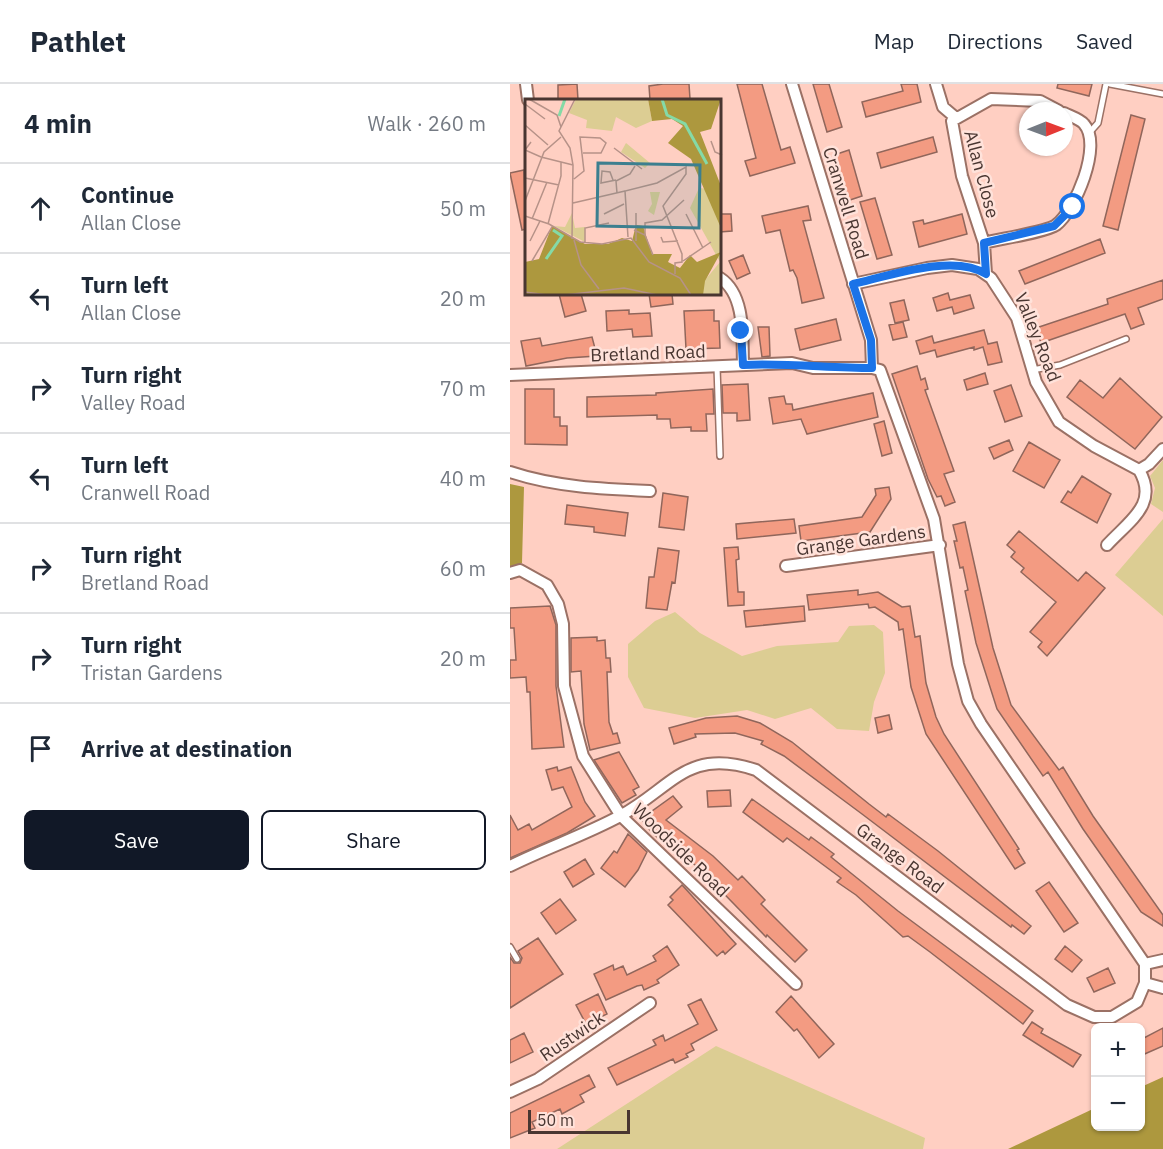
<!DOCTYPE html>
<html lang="en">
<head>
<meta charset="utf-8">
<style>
  body { margin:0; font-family:"IBM Plex Sans",sans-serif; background:#f6f6f7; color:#1f2937 }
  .controls { position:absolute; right:18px; bottom:18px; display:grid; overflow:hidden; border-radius:9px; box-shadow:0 2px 4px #0004 }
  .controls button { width:54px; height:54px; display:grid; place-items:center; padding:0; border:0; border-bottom:2px solid #e0e1e3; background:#fff; color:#1f2937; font:30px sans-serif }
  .compass { position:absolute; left:509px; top:18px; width:54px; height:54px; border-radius:50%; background:#fff; box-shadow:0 2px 4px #0004; rotate:89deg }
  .scale { position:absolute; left:18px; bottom:15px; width:102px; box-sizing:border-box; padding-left:6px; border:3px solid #493631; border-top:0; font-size:16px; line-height:21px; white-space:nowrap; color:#493631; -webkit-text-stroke:4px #ffe2da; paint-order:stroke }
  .stop { position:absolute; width:18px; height:18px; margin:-14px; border:4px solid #1a73e8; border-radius:50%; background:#fff }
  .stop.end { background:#1a73e8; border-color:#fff; box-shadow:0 2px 6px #0008 }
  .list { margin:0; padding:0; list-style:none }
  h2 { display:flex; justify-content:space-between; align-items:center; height:78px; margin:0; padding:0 24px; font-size:26px }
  h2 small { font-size:20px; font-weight:400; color:#747a83 }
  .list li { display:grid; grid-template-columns:39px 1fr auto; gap:18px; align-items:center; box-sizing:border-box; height:90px; padding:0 24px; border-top:2px solid #e0e1e3 }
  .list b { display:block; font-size:22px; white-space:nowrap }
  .list p { margin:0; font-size:20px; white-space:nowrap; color:#747a83 }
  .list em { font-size:20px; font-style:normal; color:#747a83 }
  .actions { display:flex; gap:12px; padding:18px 24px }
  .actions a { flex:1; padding:14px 0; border:2px solid #111827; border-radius:9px; text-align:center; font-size:21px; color:#111827 }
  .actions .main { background:#111827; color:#fff }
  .icon { flex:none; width:33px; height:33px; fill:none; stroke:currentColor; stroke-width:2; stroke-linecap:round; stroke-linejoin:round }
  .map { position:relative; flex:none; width:653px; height:1065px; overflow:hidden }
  header { display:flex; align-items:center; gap:36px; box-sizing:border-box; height:84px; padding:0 30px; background:#fff; border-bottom:2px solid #e0e1e3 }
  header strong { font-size:28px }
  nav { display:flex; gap:33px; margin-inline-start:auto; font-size:21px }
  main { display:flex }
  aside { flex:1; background:#fff }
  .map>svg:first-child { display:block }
  .green { fill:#dccd93 }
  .forest { fill:#ad983e }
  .building { fill:#f39b82; stroke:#90665b; stroke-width:1.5 }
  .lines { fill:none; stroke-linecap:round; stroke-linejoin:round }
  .lane-casing { stroke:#9b7165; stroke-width:8 }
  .street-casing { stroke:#9b7165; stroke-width:14 }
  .lane { stroke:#fff; stroke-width:5 }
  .street { stroke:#fff; stroke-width:10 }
  .route { stroke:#1a73e8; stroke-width:8 }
  .labels { text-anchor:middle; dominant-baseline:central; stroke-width:5; stroke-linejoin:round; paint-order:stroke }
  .street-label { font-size:18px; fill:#493631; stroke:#ffe2da }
  .inset-river { fill:none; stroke:#85daa6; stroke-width:3 }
  .inset-road { fill:none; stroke:#b69288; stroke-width:1.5 }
  .view { fill:#3c7f8f; fill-opacity:0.15; stroke:#3c7f8f; stroke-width:3 }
  .inset-edge { fill:none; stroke:#493631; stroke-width:3 }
</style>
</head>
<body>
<header>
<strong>Pathlet</strong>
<nav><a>Map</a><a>Directions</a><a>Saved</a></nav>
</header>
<main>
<aside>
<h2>4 min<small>Walk · 260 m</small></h2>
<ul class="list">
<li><svg class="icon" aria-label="ahead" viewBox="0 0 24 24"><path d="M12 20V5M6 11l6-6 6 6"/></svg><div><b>Continue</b><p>Allan Close</p></div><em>50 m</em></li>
<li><svg class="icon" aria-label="left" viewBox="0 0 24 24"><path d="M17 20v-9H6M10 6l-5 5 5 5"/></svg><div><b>Turn left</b><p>Allan Close</p></div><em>20 m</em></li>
<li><svg class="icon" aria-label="right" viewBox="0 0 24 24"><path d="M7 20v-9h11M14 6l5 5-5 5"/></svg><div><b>Turn right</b><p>Valley Road</p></div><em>70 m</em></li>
<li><svg class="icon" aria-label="left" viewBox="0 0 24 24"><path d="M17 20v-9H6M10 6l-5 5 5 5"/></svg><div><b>Turn left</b><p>Cranwell Road</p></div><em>40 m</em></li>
<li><svg class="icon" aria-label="right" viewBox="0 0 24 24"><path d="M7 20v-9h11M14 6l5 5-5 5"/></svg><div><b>Turn right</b><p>Bretland Road</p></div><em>60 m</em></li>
<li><svg class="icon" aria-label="right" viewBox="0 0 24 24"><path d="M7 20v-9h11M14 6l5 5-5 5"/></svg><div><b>Turn right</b><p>Tristan Gardens</p></div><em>20 m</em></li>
<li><svg class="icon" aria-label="arrive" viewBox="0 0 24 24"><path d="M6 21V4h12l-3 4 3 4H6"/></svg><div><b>Arrive at destination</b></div></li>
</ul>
<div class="actions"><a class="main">Save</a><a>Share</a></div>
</aside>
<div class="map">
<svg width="653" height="1065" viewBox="0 0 653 1065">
  <rect width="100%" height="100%" fill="#ffcfc2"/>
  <path class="green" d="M653 376V428L641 420 645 404 640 392Z
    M653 435V532L605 491Z
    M165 528 190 549 232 572 267 562 328 558 339 542 364 541 373 548 375 589 364 618 359 647 327 645 301 624 265 635 237 626 185 634 134 624 118 593V560L145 537Z
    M206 962 415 1054 413 1065H47Z"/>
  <path class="forest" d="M0 400 14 403 12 479 0 483Z
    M653 993V1065H498L585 1024 586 1042H630L631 1003Z"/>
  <path class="building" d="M67 0 68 16H48V1Z
    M153 0H179L180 15 140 16 139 2Z
    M227 0H252L271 66 280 63 285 79 240 92 235 77 246 74Z
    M303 0H319L332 43 317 48Z
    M391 0H407L411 18 356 33 352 18 393 7Z
    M548 0H582L579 12 547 4Z
    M621 31 635 35 608 146 593 142Z
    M423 53 427 68 371 84 367 69Z
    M339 66 352 112 337 117 324 71Z
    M14 86 16 145 12 146 0 89Z
    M365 114 382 171 367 175 350 118Z
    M298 122 301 136 293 137 314 214 292 219 287 194 283 186 280 187 270 146 256 149 252 132Z
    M210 130H221L222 147 210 148Z
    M452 130 457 150 409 163 403 138 413 136 414 140Z
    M590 155 595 169 515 200 509 187Z
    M233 171 240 189 227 195 219 177Z
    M653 196V215L628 224 634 240 621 245 615 230 531 259 526 244 598 220 597 215Z
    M438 209 440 216 460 211 464 224 444 230 442 223 427 227 423 214Z
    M49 210H71L76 227 55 233Z
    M139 210H162L163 220 141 223Z
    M394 216 399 236 385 239 380 219Z
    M119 226V230L140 229 142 252 123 253 122 245 97 247 96 227Z
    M204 226V237H209L210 264 176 265 174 227Z
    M326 235 331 256 290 266 285 245Z
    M393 238 397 253 383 256 379 241Z
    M248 243H259L260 272 252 273Z
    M474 246 478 260 487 258 492 278 478 281 473 263 464 266V263L427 273 425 266 410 270 406 257 422 252 424 259Z
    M82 253 87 272 57 274 16 282 11 257 30 254 32 262Z
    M407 282 411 296 415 294 418 305 415 306 444 387 434 390 445 418 435 422 431 412 427 413 418 395 382 290Z
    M475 289 478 300 457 306 454 296Z
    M610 294 652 333 625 365 557 313 570 296 593 314Z
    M238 300 240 336 227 337V329H213L212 301Z
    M501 301 512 332 495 338 484 307Z
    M15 305H44V333H50V342H57V361L15 360Z
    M203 305 204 330H196L197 347H181V343L161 344 160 335H147V331L77 333V313L146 311V309Z
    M363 309 368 333 297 350 291 335 263 340 259 314 274 312 276 320H282L283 326Z
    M374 337 382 369 372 372 364 340Z
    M499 356 503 366 484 375 479 364Z
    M519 358 550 376 534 404 503 387Z
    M572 392 601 410 587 439 551 418 558 407 561 409Z
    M379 403 381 415 360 448 291 457 289 442 352 433 366 411 365 405Z
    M153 409 178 413 174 446 149 443Z
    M57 421 118 429 115 452 84 448V443L55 440Z
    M284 435 286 449 227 455 226 440Z
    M455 438 483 564 501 621 549 686 553 683 583 732 653 831V842L631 828 573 745 538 688 533 692 487 625 466 559 455 507 458 506 453 483 450 484 444 457H447L443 441Z
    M509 447 568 497 576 488 595 504 537 572 528 563 532 558 520 548 546 518 511 488 514 484 501 473 505 468 497 461Z
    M228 463 229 475 226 476 228 508H234V521L218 522 214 464Z
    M148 464 169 467 165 499 162 498 157 526 136 524 139 493H144Z
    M348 506V511L368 508 392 523 400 522 405 553 410 552 416 599 426 633 434 650 509 765 507 766 515 779 505 785 416 650 401 603 393 545 389 546 388 538 365 523 359 524 358 520 299 526 297 511Z
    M40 522 46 541V602L54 663 22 665 20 608H17L16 593 0 594V576H6L4 544H0V524Z
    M294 522 295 537 236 543 234 527Z
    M87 553V557L95 556 96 574H100L101 588H97L99 638 103 650 107 649 110 659 80 666 74 640 71 587 61 588V554Z
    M379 631 382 645 368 649 365 634Z
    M227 632 250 639 282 658 359 720 376 733 378 730 428 767 521 842 514 850 502 841 501 843 352 730 274 672 251 660 253 657 225 649 185 650 186 653 164 660 159 644 196 634Z
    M109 668 129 703 123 706 126 711 112 719 84 676Z
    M47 683 48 687 61 683 75 718 85 732 57 749 0 774V731L8 746 19 740 22 746 62 723 53 703 42 706 36 686Z
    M220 706 221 722 198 723 197 707Z
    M163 712 172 723 156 736 203 772 228 796 232 792 255 816 251 820 297 866 285 878 257 851 256 853 189 784 143 750 131 735Z
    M242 715 299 756 301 753 324 770 321 773 388 827 523 927 513 940 420 868 398 852 393 853 346 811 327 798 331 794 277 754 273 758 233 728Z
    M118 750 137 768 128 786 115 803 91 784 104 767 107 769Z
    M75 775 84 790 63 803 54 788Z
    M539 798 568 839 554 848 526 807Z
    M172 801 226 860 215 870 213 867 207 872 158 821 163 816 160 813Z
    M50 815 66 836 46 850 31 829Z
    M28 854 53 890 0 924V873L4 879H10L12 874 8 867Z
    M157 862 169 881 147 896 149 899 134 906 132 901 127 902 96 916 84 890 103 881 104 886 113 882 117 891 146 877 143 872Z
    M555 862 572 876 562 888 545 875Z
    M598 884 605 899 584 908 577 894Z
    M88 910 97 930 76 940 66 921Z
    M281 912 324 960 309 974 287 945 284 947 266 928Z
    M191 915 207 946 181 960 184 966 176 970 178 973 165 979 163 975 107 1001 98 984 146 961 143 956 153 951 155 957 188 940 178 921Z
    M522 938 533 945 531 949 571 971 563 983 513 951Z
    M653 944V962L630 972V956Z
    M14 949 23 968 0 979V956Z
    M79 991 85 1003 70 1011 74 1018 52 1030 50 1025 22 1038 25 1044 0 1054V1029Z"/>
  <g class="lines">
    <defs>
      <path id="lane" d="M600 0 653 10
        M579 49 588 39 596 0
        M207 283 210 372
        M522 286 550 281 616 255
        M0 863 7 875"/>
      <path id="street" d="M16 0 18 16
        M282 0 361 256 362 284
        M426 0 433 23 446 34
        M474 159C489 155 536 148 546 141 565 127 593 61 574 40 570 35 560 32 554 29
        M476 190 474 159 452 92 442 37 481 15 530 17 549 27
        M210 194C236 211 232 254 233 281
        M343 200 417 184 442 181 468 185 481 194 507 234 526 298 549 338 584 362 629 386
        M0 291 282 279 303 284H362L370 286 424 435 448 580 458 617 471 640 635 880V899L627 918 602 933H584L557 921 246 686C177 663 163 703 110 732 75 751 36 764 0 782
        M629 386 639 380 653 365
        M0 388C45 403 93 405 140 407
        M597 461C620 436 649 420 629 386
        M276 482 430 461
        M0 489 10 486 37 501 48 520 53 540 54 602 73 672 111 732 286 900
        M635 880 653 876
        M635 899 653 904
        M0 1008 28 995 140 919"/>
    </defs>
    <use href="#lane" class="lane-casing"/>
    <use href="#street" class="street-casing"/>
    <use href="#lane" class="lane"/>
    <use href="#street" class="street"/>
  </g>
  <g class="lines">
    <path class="route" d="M231 247 233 281C277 279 319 284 362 284L361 256 343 200C378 192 444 169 476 190L474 159 544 142 563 123"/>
  </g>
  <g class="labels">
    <g class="street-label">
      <text transform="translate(472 90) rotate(75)">Allan Close</text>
      <text transform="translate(336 119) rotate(73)">Cranwell Road</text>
      <text transform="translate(528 253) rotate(68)">Valley Road</text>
      <text transform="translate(138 269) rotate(-2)">Bretland Road</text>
      <text transform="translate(351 456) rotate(-8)">Grange Gardens</text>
      <text transform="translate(171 766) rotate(44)">Woodside Road</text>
      <text transform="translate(390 774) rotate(37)">Grange Road</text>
      <text transform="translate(62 952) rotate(-34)">Rustwick</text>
    </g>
  </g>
  <g transform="translate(15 15)">
    <rect width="196" height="196" fill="#ffcfc2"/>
    <path d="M51 0H123L127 22 111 29 91 18 87 32 61 29 62 21 44 14ZM101 44 125 64 120 69 96 53ZM174 89 184 90 196 119V196H175L171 192 195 163 165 109ZM125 93H135L129 116 123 112 127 105ZM47 114 50 129 60 128V143L29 127 40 128Z" fill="#dccd93"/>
    <path d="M123 0H196L186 30 175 33 196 87V129L166 60 143 44 158 27 147 20 127 22ZM111 126 118 127 127 155H147L143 163 155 169 165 156 172 163 196 153 180 182 178 196H0V163L14 160 27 127 60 145H83L97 139 107 142Z" fill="#ad983e"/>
    <path class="inset-river" d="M137 0 142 16 160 25 182 65M34 17 40 0M21 160 37 137 28 131"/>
    <path class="inset-road" d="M4 0 32 16 36 28M0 5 20 20M0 26 23 46M186 42 190 53 197 56M6 43 0 51 16 58M89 49 117 70M16 58 48 66M0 79 34 86M49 80 59 72 55 38 75 39 81 44 76 54H58M88 81 85 73 77 72 76 84 91 81M92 94 91 82 105 75 110 67M0 102 19 53 36 38M48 104 100 92M79 115 99 105M161 115 178 149M0 117 24 125 55 143 77 145 106 139 124 163 155 179 166 196M7 120 22 83M23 125 36 77V63M109 131 120 136 128 156M120 136V124L137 121 159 101M103 138 100 92 132 84 161 68V75L138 107 157 155V163L150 164V175M136 138 138 143 153 142M47 140 48 66 45 49 34 32 50 0M49 141 56 166 74 190M5 142 15 122M111 142V114M60 143V129L84 124M7 162 27 128M158 162 186 143M0 193 22 196M40 196 99 189 132 196"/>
    <path class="view" d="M73 64 175 66 174 129 72 127Z"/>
    <rect width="196" height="196" class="inset-edge"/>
  </g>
</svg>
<div class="controls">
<button>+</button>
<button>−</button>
</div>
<svg class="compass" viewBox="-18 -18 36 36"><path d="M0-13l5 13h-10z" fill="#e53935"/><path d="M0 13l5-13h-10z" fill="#747a83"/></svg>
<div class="scale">50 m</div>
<div class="stop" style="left:563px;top:123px"></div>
<div class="stop end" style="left:231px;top:247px"></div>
</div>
</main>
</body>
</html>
